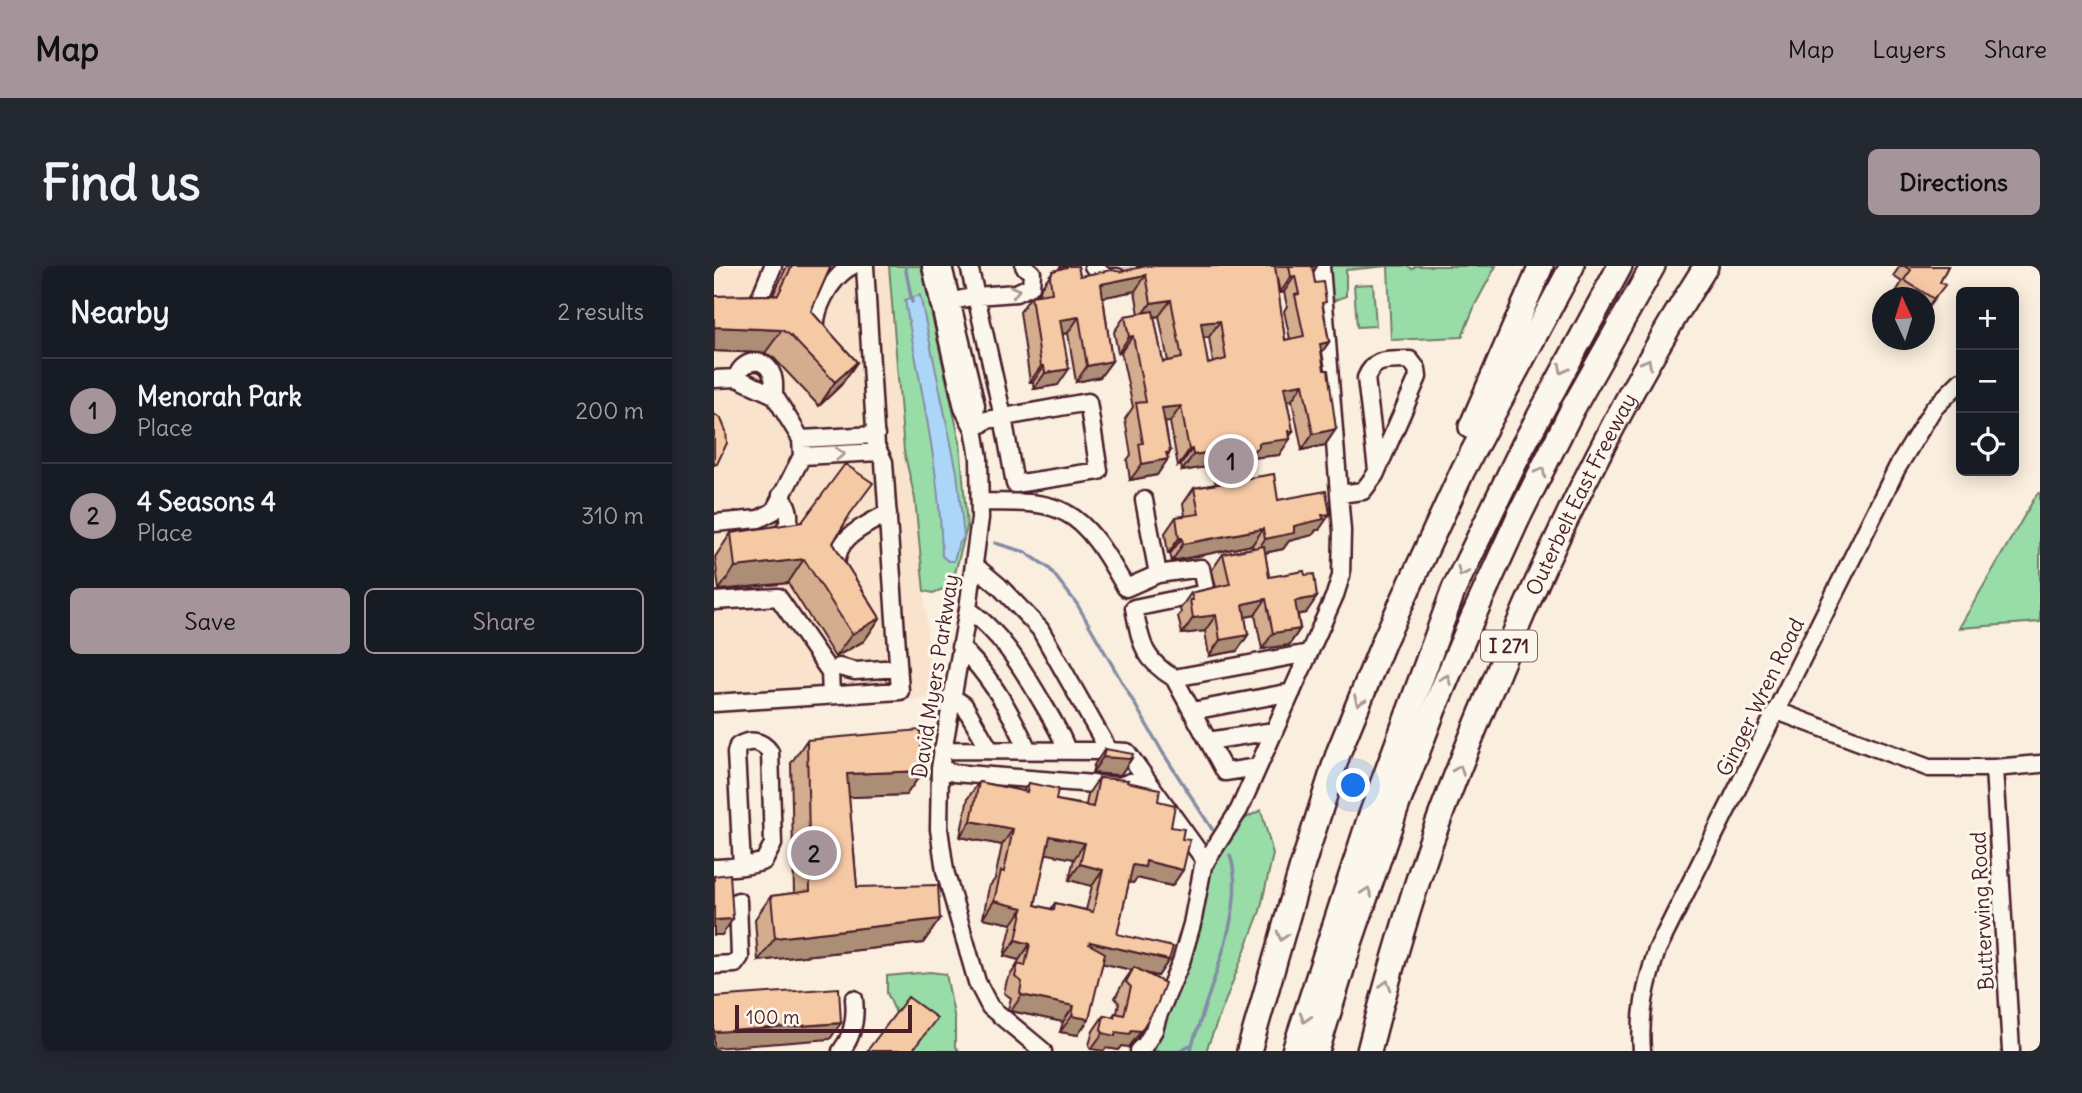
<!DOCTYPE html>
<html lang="en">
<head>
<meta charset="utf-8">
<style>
  body { margin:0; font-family:Delius,sans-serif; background:#242831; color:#f1f3f6 }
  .controls { position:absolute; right:21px; top:21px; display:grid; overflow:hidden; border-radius:10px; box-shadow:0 4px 18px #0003 }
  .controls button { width:63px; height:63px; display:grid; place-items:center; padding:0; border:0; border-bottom:2px solid #363941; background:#171b24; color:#f1f3f6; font:35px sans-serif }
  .compass { position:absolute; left:1158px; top:21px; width:63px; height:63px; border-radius:50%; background:#171b24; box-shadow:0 4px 18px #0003; rotate:356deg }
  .scale { position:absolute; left:21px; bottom:18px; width:177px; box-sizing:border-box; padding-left:7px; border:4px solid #4a1f2b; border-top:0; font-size:19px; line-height:24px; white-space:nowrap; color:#4a1f2b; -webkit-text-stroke:5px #fbf7ec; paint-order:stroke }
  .you { position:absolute; left:640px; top:520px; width:24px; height:24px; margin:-18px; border:5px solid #fff; border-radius:50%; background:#1a73e8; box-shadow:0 0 0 10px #1a73e833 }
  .badge { display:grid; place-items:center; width:46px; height:46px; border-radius:50%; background:#a6949b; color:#111; font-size:23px; font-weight:700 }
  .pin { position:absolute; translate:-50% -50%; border:4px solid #fff; box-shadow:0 2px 7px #0006 }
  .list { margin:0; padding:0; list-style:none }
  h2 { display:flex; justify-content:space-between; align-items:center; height:91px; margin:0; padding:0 28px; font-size:30px }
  h2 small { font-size:23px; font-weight:400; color:#9ea1a6 }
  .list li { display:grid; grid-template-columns:46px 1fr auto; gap:21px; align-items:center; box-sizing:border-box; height:105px; padding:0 28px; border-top:2px solid #363941 }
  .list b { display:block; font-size:26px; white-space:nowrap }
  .list p { margin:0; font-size:23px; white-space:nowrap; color:#9ea1a6 }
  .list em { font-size:23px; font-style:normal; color:#9ea1a6 }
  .actions { display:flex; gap:14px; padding:21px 28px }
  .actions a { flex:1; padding:16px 0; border:2px solid #a6949b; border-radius:10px; text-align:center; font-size:24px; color:#a6949b }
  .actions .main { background:#a6949b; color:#111 }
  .icon { flex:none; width:38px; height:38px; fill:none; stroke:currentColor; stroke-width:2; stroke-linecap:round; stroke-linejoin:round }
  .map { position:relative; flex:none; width:1326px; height:785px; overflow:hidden; border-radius:10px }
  header { display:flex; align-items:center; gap:42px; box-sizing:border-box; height:98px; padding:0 35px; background:#a6949b; color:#111 }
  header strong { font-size:33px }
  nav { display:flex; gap:38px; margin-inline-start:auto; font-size:24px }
  .intro { display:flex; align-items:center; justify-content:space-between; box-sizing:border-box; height:168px; padding:0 42px }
  h1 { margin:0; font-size:49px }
  .button { padding:18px 32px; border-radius:10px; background:#a6949b; color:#111; font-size:24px; font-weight:700 }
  main { display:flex; gap:42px; padding:0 42px }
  aside { flex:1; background:#171b24; border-radius:10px; box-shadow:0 4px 18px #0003 }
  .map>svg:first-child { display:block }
  .built { fill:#f9e3cd }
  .green { fill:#98dca8; stroke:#717e6a; stroke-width:2 }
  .water { fill:#acd6f7; stroke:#858da5; stroke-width:2 }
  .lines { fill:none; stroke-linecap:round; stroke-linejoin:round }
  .stream { stroke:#858da5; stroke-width:3.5 }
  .minor-tunnel { stroke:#d7c5ba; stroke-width:16; stroke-dasharray:16 8; stroke-linecap:butt }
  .minor-casing { stroke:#4a1f2b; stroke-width:21 }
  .highway-casing { stroke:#4a1f2b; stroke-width:28 }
  .minor { stroke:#fbf7ec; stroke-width:16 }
  .highway { stroke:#fbf7ec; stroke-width:23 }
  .wall { fill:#d4ad8e; stroke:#4a1f2b; stroke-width:2; fill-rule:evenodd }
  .shaded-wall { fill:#ac8d74; stroke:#4a1f2b; stroke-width:2 }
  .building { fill:#f6c9a5; stroke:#4a1f2b; stroke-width:2; fill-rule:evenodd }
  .oneway { stroke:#ab9695 }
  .labels { text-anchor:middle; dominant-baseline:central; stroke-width:6; stroke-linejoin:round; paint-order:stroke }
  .shield { fill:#fbf7ec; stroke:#7f6065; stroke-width:2 }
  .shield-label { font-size:19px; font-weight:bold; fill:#4a1f2b }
  .street-label { font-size:21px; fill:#4a1f2b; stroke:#fbf7ec }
</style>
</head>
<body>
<header>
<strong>Map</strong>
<nav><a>Map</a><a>Layers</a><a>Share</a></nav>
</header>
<div class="intro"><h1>Find us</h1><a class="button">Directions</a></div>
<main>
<aside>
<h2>Nearby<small>2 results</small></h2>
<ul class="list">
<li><span class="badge">1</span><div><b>Menorah Park</b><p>Place</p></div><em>200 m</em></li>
<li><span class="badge">2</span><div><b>4 Seasons 4</b><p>Place</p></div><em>310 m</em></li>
</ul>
<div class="actions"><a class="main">Save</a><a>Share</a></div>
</aside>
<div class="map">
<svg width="1326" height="785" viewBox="0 0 1326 785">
  <rect width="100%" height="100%" fill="#faeede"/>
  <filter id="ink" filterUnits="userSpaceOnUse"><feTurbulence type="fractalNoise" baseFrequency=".0143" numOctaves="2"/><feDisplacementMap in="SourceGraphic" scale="14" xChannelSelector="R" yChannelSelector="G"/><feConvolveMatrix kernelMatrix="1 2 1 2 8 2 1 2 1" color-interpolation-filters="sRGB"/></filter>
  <g filter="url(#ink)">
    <path class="built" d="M0 0H186L218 432 0 449Z"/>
    <path class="green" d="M175 0H207L246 176 253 261 240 311 234 321 219 327 210 325 201 233 190 185Z
      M614 0H694L698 3 702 0H782L761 39 748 71 677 74 674 0 632 4V30L616 36Z
      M659 18 662 60 643 61 640 19Z
      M1326 227V356L1245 362 1323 228Z
      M547 544 559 588 546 645 492 785H439L481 682 495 592 528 554Z
      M216 706 232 708 241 754V781L245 785H199L173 727V710Z"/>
    <path class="water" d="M206 29 243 206 250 271 244 280 240 295H234L228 290C226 203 207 125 192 40L191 34Z"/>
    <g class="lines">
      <path class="stream" d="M191 0 198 36
        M281 277 311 286 335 302 363 338 449 487 498 563
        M465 785 478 778
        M477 785C478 776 482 768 485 759 499 711 533 638 516 589"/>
      <path class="minor-tunnel" d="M416 0 417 7"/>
      <defs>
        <path id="minor" d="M217 0 249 142 259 161
          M229 0 262 139 260 163 265 192 266 252 254 343 226 502 225 563 231 605 263 716 276 741 329 785
          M255 0 262 30 302 27 317 20 318 7 310 0
          M379 0 391 11H403
          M225 38 262 30 289 151 301 218 385 205 374 136 273 154 260 163
          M0 41 43 39 59 0
          M104 72C95 49 117 10 138 0
          M23 112C26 95 49 89 57 106 61 113 60 121 60 129
          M0 113 23 112 60 129 87 173 88 190 60 245 45 253 0 257
          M87 173 162 169
          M88 190 165 186
          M625 228 649 225 661 209 704 111 703 103 696 94C675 95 661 90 652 112L663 204
          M430 234 444 308
          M266 236C293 237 328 233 352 247 379 261 397 297 412 322L444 308 487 302 492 327 420 342C427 376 428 393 460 412L595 387
          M59 271C80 263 78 245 67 229
          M260 299 285 320 326 363 395 485 413 486 492 596
          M123 306C117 273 150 260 174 247
          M0 335 64 331 116 406 117 429
          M254 343C286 367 305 397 325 431 335 448 346 465 353 484
          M246 381C276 409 298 448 314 484
          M125 401 141 405 184 402
          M460 412 511 506 544 501
          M237 430 250 439 276 484
          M0 437 186 425 170 196 162 180 151 0
          M478 445 578 426
          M1063 445 1215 502H1280L1326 498
          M494 475 560 465
          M228 484 395 485
          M226 502 240 507 405 520 431 511
          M1280 502 1297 785
          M0 602C17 601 34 601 50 595L59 578 56 486C48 474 36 473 24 480L22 487 28 600
          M0 699 21 698 26 691 24 635
          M127 785C139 770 142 751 140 733
          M425 785 431 779 440 764 444 750 467 696 478 658 489 600 525 544 621 329 627 310 628 265 607 0
          M928 785C925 749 932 718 943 684L1183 202 1219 143 1247 115"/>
        <g id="highway">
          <path d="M757 161 827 0"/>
          <path d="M535 785 587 604 625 485 670 375 749 204 858 0"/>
          <path d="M580 785 654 557 740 323 809 180 906 0"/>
          <path d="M603 785 637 674 683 540 720 443 759 351 805 250 859 142 939 0"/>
          <path id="s1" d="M655 785C672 719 691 652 713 587 737 517 767 448 795 380 851 248 915 121 992 0"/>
        </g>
      </defs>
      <use href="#minor" class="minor-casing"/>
      <use href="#highway" class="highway-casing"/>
      <use href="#minor" class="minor"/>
      <use href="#highway" class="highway"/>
    </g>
    <path class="wall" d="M73 0H117L97 45 143 96 127 119 105 140 60 92 51 87 0 85V30L59 29Z
      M347 0H364L366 10 407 6 425 2 423 0H603L599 7 601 17 609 40 615 76 608 86 622 163 611 179 588 184 578 134 573 135 579 165 565 189 537 192 534 197 529 200 518 215 564 234 605 264H602L599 269 575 275 569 283 551 287 555 311 592 347 584 348 586 363 575 379 548 383 541 349 531 351 534 369 523 385 495 390 491 365 468 368 464 350 467 347 466 343 477 327 502 321 498 304 509 288 539 282 538 279 458 295 456 288H454L451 267 462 251 471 250 469 238 480 222 502 218 498 200 468 205 467 199 464 200 456 156H451L456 186 443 209 416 214 413 194 417 189 411 153 419 141 407 86 404 87 400 66 411 50 425 48 421 25 389 31 398 95 386 111 362 116 354 67 349 68 344 119 320 123 319 116H316L306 46 317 30 325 28 327 21 339 5 344 4ZM561 3 566 27 570 26 573 40 570 45 576 73 571 74ZM445 50 454 95 449 96 440 51ZM495 71 499 97 494 98 489 72Z
      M1186 0H1234L1226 16 1222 31 1211 45 1210 32H1190L1182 26 1188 16 1179 10Z
      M133 254 119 277 166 352 150 375 121 391 74 317 5 324 1 291 17 267Z
      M93 474 209 505 192 529 135 531 143 621 226 653 209 677 44 695 41 653 57 630 80 627 77 497Z
      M391 483 418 492 407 508 404 509 378 507 380 499Z
      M385 512 413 516 444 535 457 561 468 573 469 604 458 620 423 612 419 617 415 616 403 668 455 694 444 710 433 707 415 781 408 780 405 784 392 782 377 783 375 779 379 765 390 749 398 751 401 747H403L405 737 401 732 409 717 418 704 389 697 364 769 346 766 349 756 297 745 294 743 297 732 290 727 293 714 303 699 305 694 290 690 298 658 269 652 275 621 281 613 288 579 246 571 254 532 265 516 309 525 315 517 342 534 372 539 374 528ZM332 587 360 593 355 614 378 620 372 644 341 637 337 643 321 639Z"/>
    <path class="shaded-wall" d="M593 0H603L597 9Z
      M432 9 421 25 376 34 387 18Z
      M581 10 570 26 566 27 577 11Z
      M457 34 445 50 426 53 437 37Z
      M365 51 354 67 335 70 346 54Z
      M506 55 495 71 475 73 487 57Z
      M0 61 68 64 51 87 0 85Z
      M419 70 407 86 404 87 415 71Z
      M615 76 604 92 606 78Z
      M398 95 386 111 362 116 373 100Z
      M143 96 127 119 105 140 121 116Z
      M327 100H330L319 116H316Z
      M355 103 344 119 320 123 331 107Z
      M589 118 578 134 559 137 570 121Z
      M467 140 456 156 437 158 448 142Z
      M622 163 611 179 588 184 599 168Z
      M575 165H579L573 173H576L565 189 537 192 534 197 529 200 545 177Z
      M478 183 467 199 464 200 475 184Z
      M510 184 498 200 468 205 479 189Z
      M456 186 450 194 454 193 443 209 416 214 428 198Z
      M616 248 605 264H602L599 269 575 275 569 283 540 289 551 273 580 260 608 249Z
      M549 263 538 279 458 295 469 278Z
      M465 272H468L456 288H454Z
      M90 293 74 317 5 324 21 301Z
      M603 331 592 347 570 351 581 335Z
      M552 333 541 349 518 354 529 338Z
      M502 349 491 365 468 368 479 352Z
      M166 352 150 375 121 391 138 368Z
      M586 363 575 379 548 383 559 367Z
      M534 369 523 385 495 390 506 374Z
      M389 491 418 492 407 508 404 509 378 507Z
      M209 505 192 529 116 532 133 508Z
      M257 555 299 563 288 579 246 571Z
      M336 570 371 577 360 593 324 586Z
      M432 595 469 604 458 620 423 612 419 617 408 615 419 599Z
      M366 598 389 604 378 620 355 614Z
      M280 635 309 642 298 658 269 652Z
      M19 653 8 669H0V654Z
      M226 653 209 677 44 695 61 672Z
      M302 674 316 678 305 694 290 690Z
      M376 676 455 694 444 710 365 692Z
      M308 729 360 740 349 756 297 745Z
      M358 750 375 753 364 769 346 766Z
      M127 757 116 773 0 782V766Z
      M418 764 427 765 415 781 408 780 405 784 392 782 390 785 377 783 389 767Z"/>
    <path class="building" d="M78 0H117L97 45 143 96 121 116 76 69 68 64 0 61V30L64 29Z
      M353 0H364L366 10 398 4 407 6 432 0H561L571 74 590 70 581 29 585 28 581 10 577 11 575 0H598L601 17 609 16 611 29 612 36 608 37 615 76 606 78 610 104H614L622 163 599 168 589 118 570 121 579 165H575L576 173 545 177V181L540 184 517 215 560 208 564 234 612 225 616 248 608 249 610 253 580 260V267L551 273 549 263 469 278 468 272H465L462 251 485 248 480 222 516 216 510 184 479 189 478 183 475 184 467 140 448 142 456 186 452 187 454 193 428 198 425 178 429 177 422 137 432 136 419 70 415 71 411 50 439 45 449 96 468 92 457 34 437 37 432 9 387 18 398 95 373 100 365 51 346 54 355 103 331 107 330 100H327L317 30 338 27 336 11 339 5 353 1ZM506 55 512 93 494 98 487 57Z
      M1190 0H1234L1226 16 1231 19 1220 33 1190 14 1197 4Z
      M0 148 7 153 12 165 13 177 3 198 0 199Z
      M131 198 159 217 136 248 119 277 166 352 138 368 90 293 21 301 17 267 88 256Z
      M550 280 555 311 590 305 591 309 600 308 603 331 581 335 586 363 559 367 552 333 529 338 534 369 506 374 502 349 479 352 476 334H479L477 327 516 318 509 288Z
      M206 464 209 505 133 508 143 621 224 619 226 653 61 672 57 630 96 625 93 474Z
      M391 483 419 488 418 492 415 493 389 491Z
      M385 512 414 514 413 516 446 523 444 535 461 539 457 561 470 563 468 573 476 574 469 604 432 595 431 601 419 599 403 668 459 681 455 694 376 676 375 678 391 687 375 753 358 750 360 740 308 729 306 727 308 716 301 711 304 698 311 700 316 678 302 674 309 642 280 635 287 605 290 606 299 563 257 555 265 516 313 526 315 517 344 523 342 534 379 541ZM336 570 371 577 366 598 389 604 379 646 341 637 340 644 321 639Z
      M16 608 19 653 0 654V610Z
      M420 701 451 717 443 739 427 765 418 764 416 768 402 766 401 770 389 767 387 763 390 749 400 751 401 747 410 749 417 721 412 716Z
      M125 722 127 757 0 766V731Z
      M194 731 223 752 198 785H153Z"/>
    <defs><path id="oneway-chevron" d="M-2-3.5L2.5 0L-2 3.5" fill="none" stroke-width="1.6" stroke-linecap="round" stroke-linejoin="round" transform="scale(1.75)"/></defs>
    <g class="oneway">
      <use href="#oneway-chevron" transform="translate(301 25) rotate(-15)"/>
      <use href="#oneway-chevron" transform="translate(933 97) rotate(-61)"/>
      <use href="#oneway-chevron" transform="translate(849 103) rotate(118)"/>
      <use href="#oneway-chevron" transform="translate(126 188) rotate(-3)"/>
      <use href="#oneway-chevron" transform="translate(827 206) rotate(-63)"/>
      <use href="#oneway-chevron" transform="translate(748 306) rotate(115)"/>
      <use href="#oneway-chevron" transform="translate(732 413) rotate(-67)"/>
      <use href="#oneway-chevron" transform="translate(645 435) rotate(112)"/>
      <use href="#oneway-chevron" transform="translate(745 504) rotate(-69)"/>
      <use href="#oneway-chevron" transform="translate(653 626) rotate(-71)"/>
      <use href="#oneway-chevron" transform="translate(568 670) rotate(106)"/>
      <use href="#oneway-chevron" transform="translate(672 719) rotate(-74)"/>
      <use href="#oneway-chevron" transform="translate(591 752) rotate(107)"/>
    </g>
  </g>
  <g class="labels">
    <rect class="shield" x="767" y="364.5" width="56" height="31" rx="5"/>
    <g class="shield-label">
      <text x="795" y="380">I 271</text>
    </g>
    <g class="street-label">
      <text stroke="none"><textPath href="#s1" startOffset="597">Outerbelt East Freeway</textPath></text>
      <text transform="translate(221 410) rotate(-81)">David Myers Parkway</text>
      <text transform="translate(1046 431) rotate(-64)">Ginger Wren Road</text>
      <text transform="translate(1268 645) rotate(-93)">Butterwing Road</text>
    </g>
  </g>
</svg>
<div class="controls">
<button>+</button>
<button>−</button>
<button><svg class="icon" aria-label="locate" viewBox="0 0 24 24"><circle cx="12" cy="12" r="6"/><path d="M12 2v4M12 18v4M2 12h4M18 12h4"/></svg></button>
</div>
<svg class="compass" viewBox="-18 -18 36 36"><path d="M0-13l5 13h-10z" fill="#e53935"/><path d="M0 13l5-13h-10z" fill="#9ea1a6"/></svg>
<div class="scale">100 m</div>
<div class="you"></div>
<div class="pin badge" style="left:517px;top:195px">1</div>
<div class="pin badge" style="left:100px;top:587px">2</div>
</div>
</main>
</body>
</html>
